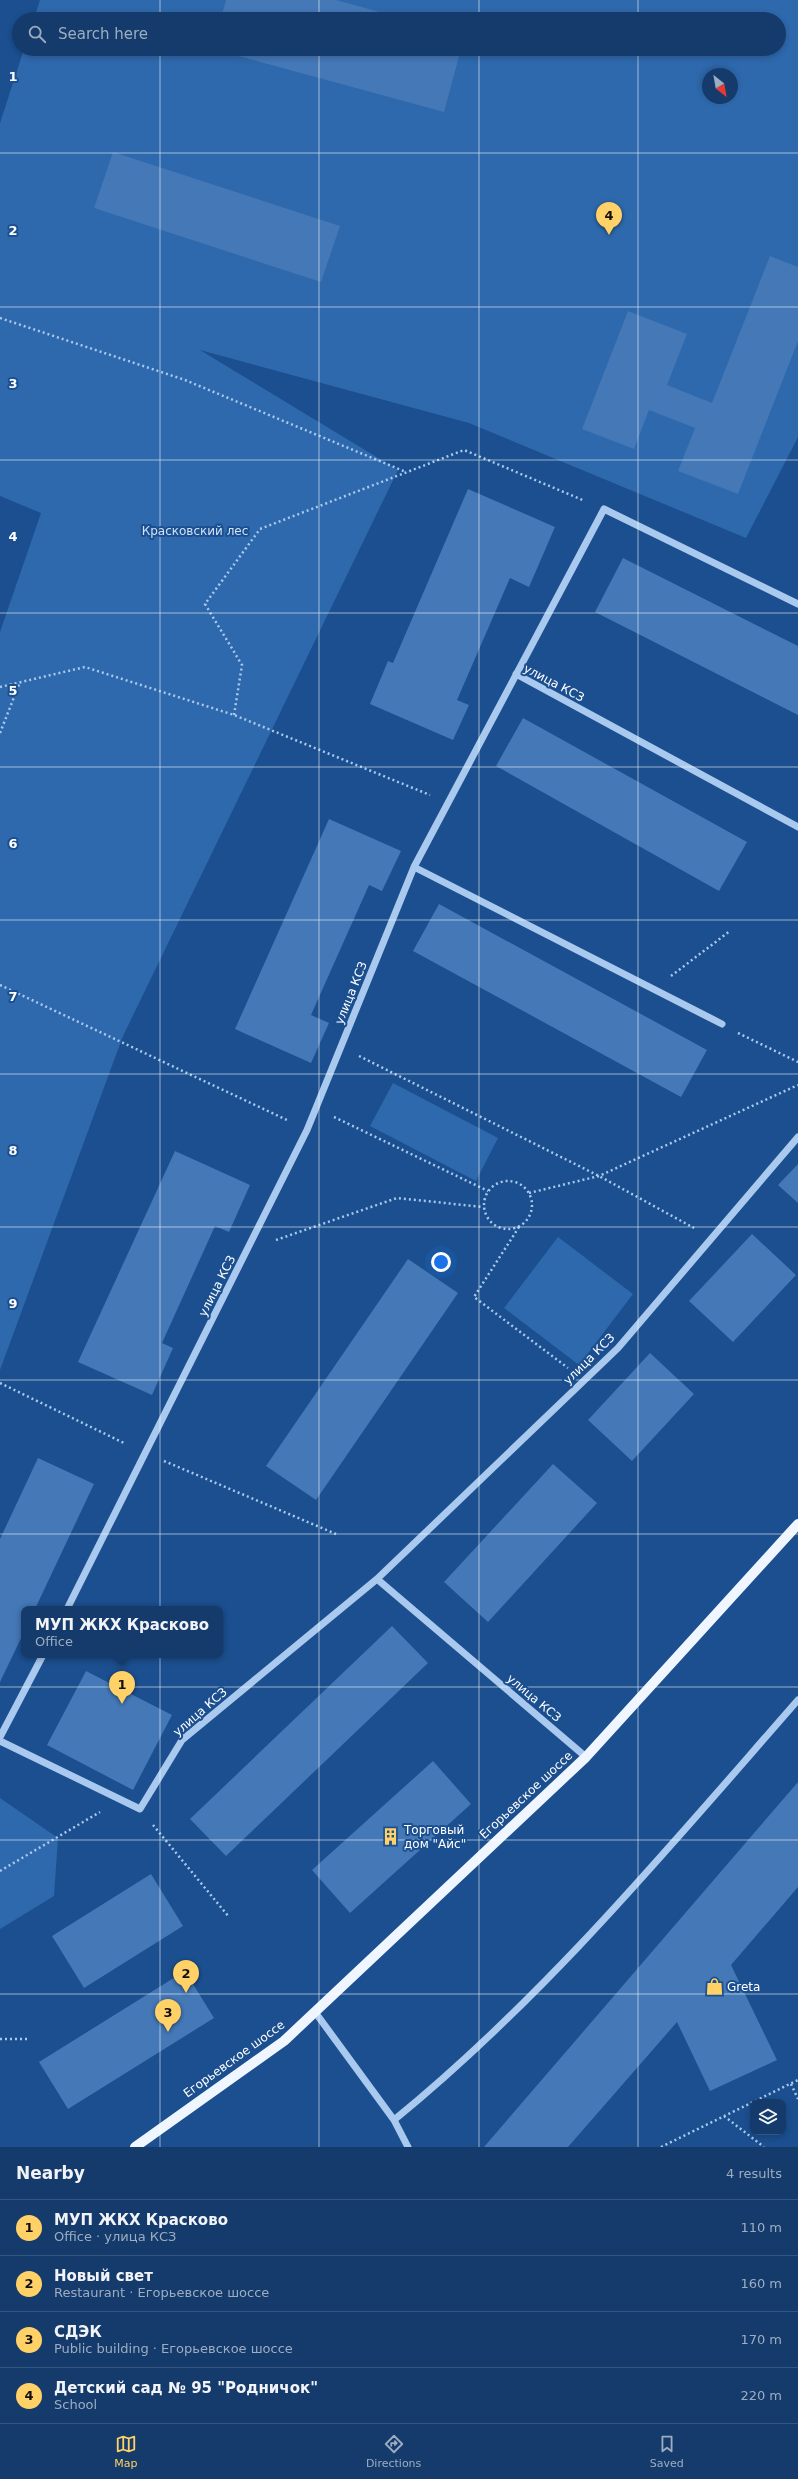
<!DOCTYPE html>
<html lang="en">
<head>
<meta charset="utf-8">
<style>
  body { margin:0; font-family:"DejaVu Sans",sans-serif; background:#1d4271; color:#f1f3f6 }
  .controls { position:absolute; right:12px; bottom:12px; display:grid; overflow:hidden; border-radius:8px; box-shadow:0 2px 6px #0003 }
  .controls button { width:36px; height:36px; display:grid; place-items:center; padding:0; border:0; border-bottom:1px solid #33557e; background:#143b6b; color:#f1f3f6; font:20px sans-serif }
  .compass { position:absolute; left:702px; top:68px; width:36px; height:36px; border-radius:50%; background:#143b6b; box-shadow:0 2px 6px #0003; rotate:149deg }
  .you { position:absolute; left:441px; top:1262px; width:14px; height:14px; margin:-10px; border:3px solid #fff; border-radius:50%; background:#1a73e8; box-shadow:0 0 0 6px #1a73e833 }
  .badge { display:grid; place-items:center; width:26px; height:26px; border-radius:50%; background:#ffd166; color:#111; font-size:13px; font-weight:700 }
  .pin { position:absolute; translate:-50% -33px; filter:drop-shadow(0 1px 2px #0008) }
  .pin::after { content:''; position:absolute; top:21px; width:14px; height:12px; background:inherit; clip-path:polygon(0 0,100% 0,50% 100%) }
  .popup { position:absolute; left:21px; top:1606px; width:202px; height:52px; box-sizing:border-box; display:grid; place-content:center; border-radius:8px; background:#143b6b; filter:drop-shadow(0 1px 3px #0005); font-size:13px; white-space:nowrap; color:#9dadc1 }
  .popup b { font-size:15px; color:#f1f3f6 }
  .popup::after { content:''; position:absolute; left:50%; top:100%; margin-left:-8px; border:8px solid transparent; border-top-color:#143b6b }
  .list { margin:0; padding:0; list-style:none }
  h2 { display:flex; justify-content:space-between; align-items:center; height:52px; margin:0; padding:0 16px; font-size:17px }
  h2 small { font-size:13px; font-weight:400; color:#9dadc1 }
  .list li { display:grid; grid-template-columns:26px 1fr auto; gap:12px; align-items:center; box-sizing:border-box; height:56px; padding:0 16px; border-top:1px solid #33557e }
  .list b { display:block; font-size:15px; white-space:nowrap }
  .list p { margin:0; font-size:13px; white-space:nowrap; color:#9dadc1 }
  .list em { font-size:13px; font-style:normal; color:#9dadc1 }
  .icon { flex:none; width:22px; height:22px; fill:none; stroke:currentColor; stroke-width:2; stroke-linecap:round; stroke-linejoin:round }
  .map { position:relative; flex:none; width:798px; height:2147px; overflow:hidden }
  .search { position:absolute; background:#143b6b; box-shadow:0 2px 6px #0003; left:12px; right:12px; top:12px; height:44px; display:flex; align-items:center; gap:10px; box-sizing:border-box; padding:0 14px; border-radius:22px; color:#9dadc1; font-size:15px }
  .sheet { height:276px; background:#143b6b }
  nav { display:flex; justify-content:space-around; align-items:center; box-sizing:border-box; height:56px; border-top:1px solid #33557e; background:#143b6b; font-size:11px; color:#9dadc1 }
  nav a { display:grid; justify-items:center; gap:2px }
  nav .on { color:#ffd166 }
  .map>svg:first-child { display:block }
  .green { fill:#2e69ad; fill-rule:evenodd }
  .building { fill:#4478b7 }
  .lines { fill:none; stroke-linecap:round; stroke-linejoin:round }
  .path { stroke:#a9c9ee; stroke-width:2.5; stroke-dasharray:2 3; stroke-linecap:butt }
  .minor { stroke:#a9c9ee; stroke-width:7 }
  .major { stroke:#f0f6ff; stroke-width:10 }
  .grid { fill:none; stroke:#fff; stroke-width:1; stroke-opacity:0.55 }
  .labels { text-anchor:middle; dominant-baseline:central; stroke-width:4; stroke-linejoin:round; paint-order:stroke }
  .park-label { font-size:12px; fill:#cfe3fa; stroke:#1b4f8f }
  .street-label { font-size:12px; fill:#fff; stroke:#1b4f8f }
  .poi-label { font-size:12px; fill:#fff; stroke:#1b4f8f; text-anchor:start }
  .grid-label { font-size:13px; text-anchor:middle; font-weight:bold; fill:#fff; stroke:#1b4f8f; stroke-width:4; stroke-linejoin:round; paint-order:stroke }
</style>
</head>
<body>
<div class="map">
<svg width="798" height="2147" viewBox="0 0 798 2147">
  <rect width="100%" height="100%" fill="#1b4f8f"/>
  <path class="green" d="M40 0H798V437L746 538 469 423 200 350 398 470 123 1036 0 1370V632L41 513 0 496V123L24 49H779V19H34ZM708 74H732V98H708Z
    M393 1083 498 1138 476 1181 370 1126Z
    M558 1237 633 1294 579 1365 504 1308Z
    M0 1798 58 1838 54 1896 0 1929Z"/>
  <path class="building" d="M226 0H336L405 19H221Z
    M213 49H461L444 112Z
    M113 152 340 226 321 282 94 208Z
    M770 256 798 267V341L738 494 678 471 695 428 649 410 634 449 582 429 628 311 687 334 667 385 712 403Z
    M468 489 555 527 529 587 510 578 457 700 469 705 453 740 370 704 388 661 393 663Z
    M623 558 798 646V715L595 612Z
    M523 718 747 842 719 891 496 766Z
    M329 819 401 851 382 891 369 885 311 1015 329 1023 311 1063 235 1029Z
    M439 904 707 1050 681 1097 413 951Z
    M175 1151 250 1185 229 1232 215 1226 162 1343 173 1348 152 1395 78 1362Z
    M798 1164V1203L778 1185Z
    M752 1234 796 1275 733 1342 689 1301Z
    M408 1259 458 1293 316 1500 266 1466Z
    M650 1353 694 1394 632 1461 588 1420Z
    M38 1458 94 1484 35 1609H24V1632L0 1682V1539Z
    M553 1464 597 1503 488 1622 444 1582Z
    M392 1626 428 1663 226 1856 190 1819Z
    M86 1671 172 1715 133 1790 47 1745Z
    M433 1761 471 1804 350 1913 312 1870Z
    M798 1782V1887L731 1965 777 2060 710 2091 677 2022 568 2147H484Z
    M151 1874 183 1926 84 1988 52 1936Z
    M185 1971 214 2018 68 2109 39 2062Z"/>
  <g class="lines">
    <path class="path" d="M0 318 185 380 406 472
      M0 687 85 667 234 715 430 795
      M234 715 242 665 205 604 260 529 464 450 585 501
      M0 733 20 682
      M671 976 730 931
      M0 985 289 1121
      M738 1033 798 1062
      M359 1056 599 1176 694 1228
      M334 1117 488 1191
      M484 1205a24 24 0 1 1 48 0a24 24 0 1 1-48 0Z
      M529 1193 599 1176 798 1085
      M519 1227 474 1297 568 1368
      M276 1240 397 1198 483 1207
      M0 1383 126 1444
      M164 1461 336 1534
      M153 1825 229 1917
      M0 1871 100 1812
      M0 2039H30
      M791 2084 798 2099
      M724 2116 764 2147
      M661 2147 798 2080"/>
    <path class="minor" d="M516 674 798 827
      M414 867 722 1024
      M377 1579 618 1348 798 1137
      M67 1609 307 1130 414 867 604 509 798 604
      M0 1737 43 1655
      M0 1741 140 1809 182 1740 377 1579 586 1757
      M315 2012 394 2120 408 2147
      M394 2120C545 1997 670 1846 798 1700"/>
    <path class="major" d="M135 2147 284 2041 586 1757 798 1524"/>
  </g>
  <path class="grid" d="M160 0V19M319 0V19M479 0V19M638 0V19M160 49V2147M319 49V2147M479 49V2147M638 49V2147M0 153H798M0 307H798M0 460H798M0 613H798M0 767H798M0 920H798M0 1074H798M0 1227H798M0 1380H798M0 1534H798M0 1687H798M0 1840H798M0 1994H798"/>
  <defs>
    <symbol id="building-bare" viewBox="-9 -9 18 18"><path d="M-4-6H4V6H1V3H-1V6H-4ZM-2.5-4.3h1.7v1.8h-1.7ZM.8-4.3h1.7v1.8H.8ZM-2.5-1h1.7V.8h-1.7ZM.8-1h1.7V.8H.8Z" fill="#ffd166" stroke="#1b4f8f" stroke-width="2.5" paint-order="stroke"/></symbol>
    <symbol id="shop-bare" viewBox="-9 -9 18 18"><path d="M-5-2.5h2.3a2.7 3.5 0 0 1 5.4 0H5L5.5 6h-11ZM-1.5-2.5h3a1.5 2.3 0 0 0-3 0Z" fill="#ffd166" stroke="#1b4f8f" stroke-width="2.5" paint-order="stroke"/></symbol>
  </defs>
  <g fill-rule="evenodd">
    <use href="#building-bare" x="378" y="1824" width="25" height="25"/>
    <use href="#shop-bare" x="702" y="1974" width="25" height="25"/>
  </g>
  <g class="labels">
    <g class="park-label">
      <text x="195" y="531">Красковский лес</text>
    </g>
    <g class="street-label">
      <text transform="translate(554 683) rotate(28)">улица КСЗ</text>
      <text transform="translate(351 993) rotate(-68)">улица КСЗ</text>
      <text transform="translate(217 1286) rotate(-63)">улица КСЗ</text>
      <text transform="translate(589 1359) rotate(-45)">улица КСЗ</text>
      <text transform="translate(534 1698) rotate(40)">улица КСЗ</text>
      <text transform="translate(200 1712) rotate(-41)">улица КСЗ</text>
      <text transform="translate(526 1795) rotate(-43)">Егорьевское шоссе</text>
      <text transform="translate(234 2059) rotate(-36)">Егорьевское шоссе</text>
    </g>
    <g class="poi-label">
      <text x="404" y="1830">Торговый<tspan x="404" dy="14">дом "Айс"</tspan></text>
      <text x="727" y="1987">Greta</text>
    </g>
  </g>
  <g class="grid-label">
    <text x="13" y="81">1</text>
    <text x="13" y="235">2</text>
    <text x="13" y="388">3</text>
    <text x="13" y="541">4</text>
    <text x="13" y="695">5</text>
    <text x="13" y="848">6</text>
    <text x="13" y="1001">7</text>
    <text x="13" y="1155">8</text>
    <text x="13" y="1308">9</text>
  </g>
</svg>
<div class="controls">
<button><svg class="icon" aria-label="layers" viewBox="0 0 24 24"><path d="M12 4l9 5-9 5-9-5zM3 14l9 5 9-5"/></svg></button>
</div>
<svg class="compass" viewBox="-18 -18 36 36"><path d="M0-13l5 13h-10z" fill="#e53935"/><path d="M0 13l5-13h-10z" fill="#9dadc1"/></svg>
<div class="you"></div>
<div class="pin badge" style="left:122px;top:1704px">1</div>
<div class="popup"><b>МУП ЖКХ Красково</b>Office</div>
<div class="pin badge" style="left:186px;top:1993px">2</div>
<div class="pin badge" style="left:168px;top:2032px">3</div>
<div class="pin badge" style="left:609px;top:235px">4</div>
<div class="search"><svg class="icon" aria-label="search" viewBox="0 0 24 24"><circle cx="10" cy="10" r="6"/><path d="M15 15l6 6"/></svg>Search here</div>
</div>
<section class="sheet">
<h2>Nearby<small>4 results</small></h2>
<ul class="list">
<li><span class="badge">1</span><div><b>МУП ЖКХ Красково</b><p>Office · улица КСЗ</p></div><em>110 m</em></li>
<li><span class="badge">2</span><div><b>Новый свет</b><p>Restaurant · Егорьевское шоссе</p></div><em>160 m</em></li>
<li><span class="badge">3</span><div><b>СДЭК</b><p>Public building · Егорьевское шоссе</p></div><em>170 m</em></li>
<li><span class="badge">4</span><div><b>Детский сад № 95 &quot;Родничок&quot;</b><p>School</p></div><em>220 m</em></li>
</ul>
</section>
<nav>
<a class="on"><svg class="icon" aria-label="map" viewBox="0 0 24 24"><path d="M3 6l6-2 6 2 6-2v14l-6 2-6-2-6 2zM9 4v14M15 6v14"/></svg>Map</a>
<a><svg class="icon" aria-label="directions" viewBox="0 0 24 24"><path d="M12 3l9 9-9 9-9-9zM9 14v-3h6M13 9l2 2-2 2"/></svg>Directions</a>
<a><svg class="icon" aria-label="saved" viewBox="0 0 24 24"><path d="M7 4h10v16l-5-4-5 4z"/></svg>Saved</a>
</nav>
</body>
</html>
